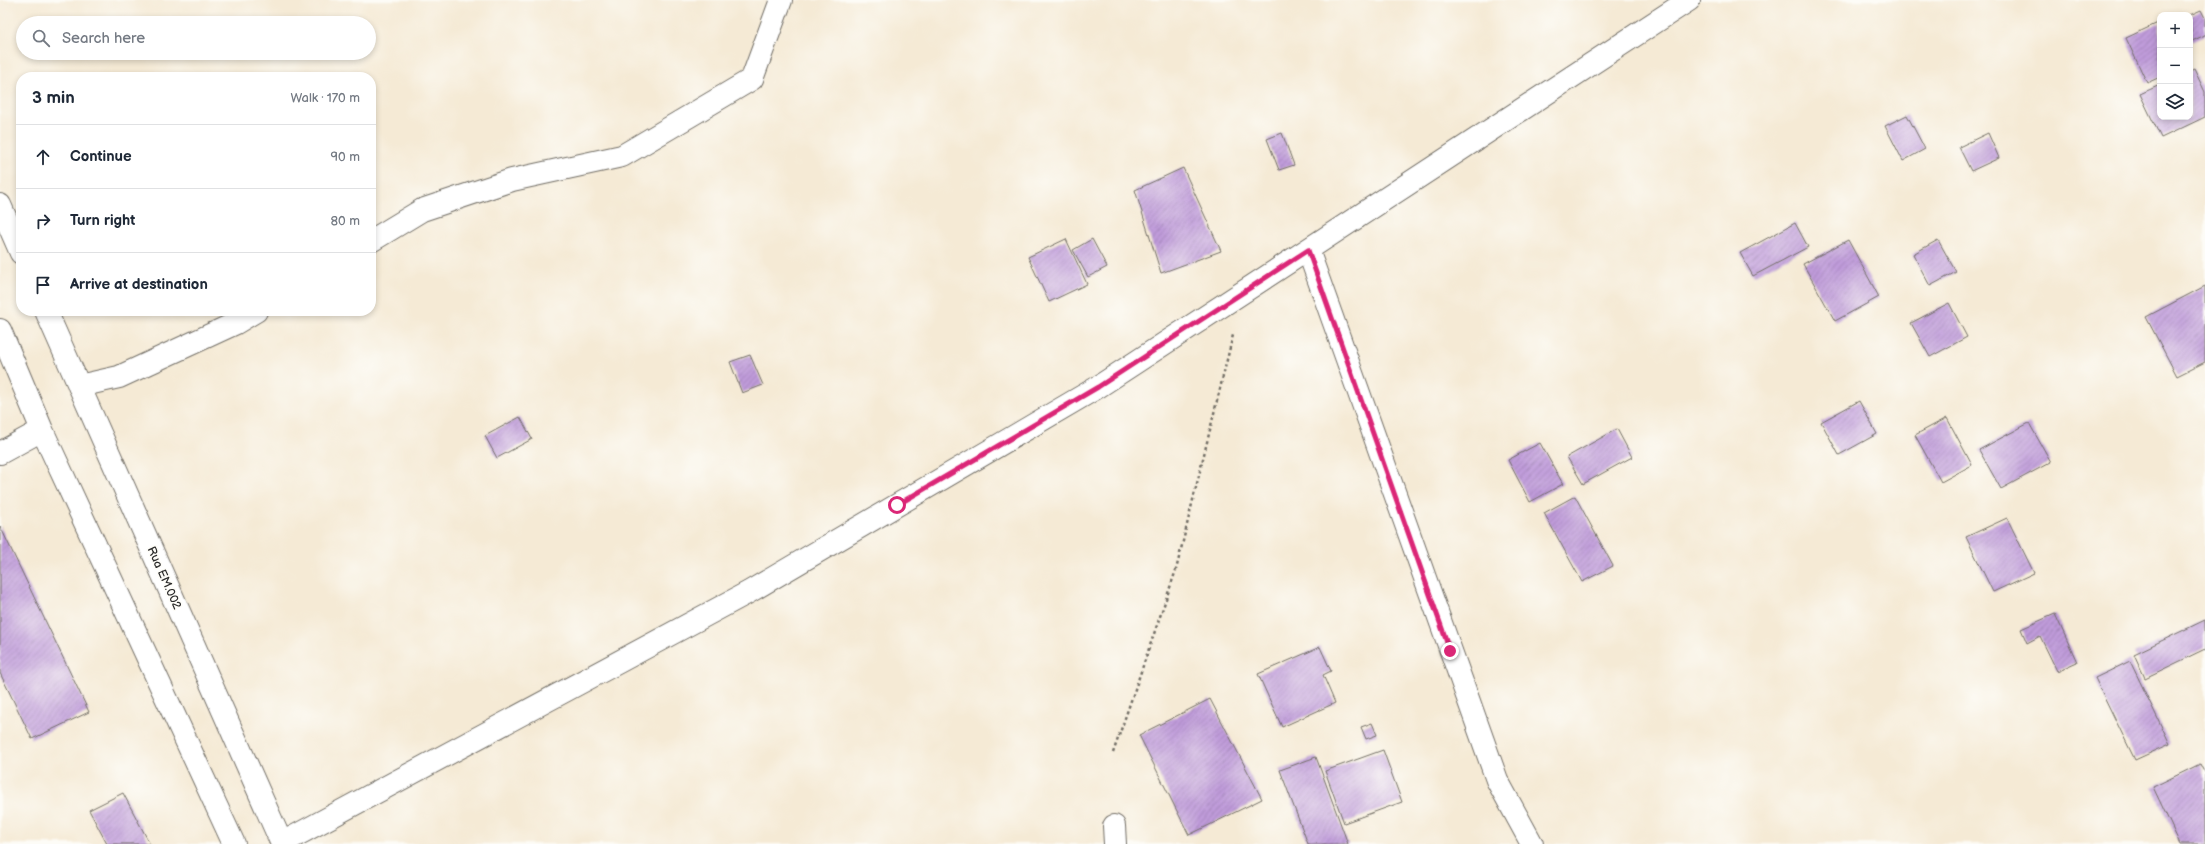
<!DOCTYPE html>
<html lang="en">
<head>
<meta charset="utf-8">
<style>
  body { margin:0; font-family:"Balsamiq Sans",sans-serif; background:#f2f2f3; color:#1f2937 }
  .controls { position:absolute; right:12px; top:12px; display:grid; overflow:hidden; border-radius:8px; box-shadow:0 2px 6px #0003 }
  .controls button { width:36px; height:36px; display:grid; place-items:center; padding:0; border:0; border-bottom:1px solid #e0e1e3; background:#fff; color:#1f2937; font:20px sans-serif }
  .stop { position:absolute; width:12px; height:12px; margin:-9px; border:3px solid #db2777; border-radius:50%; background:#fff }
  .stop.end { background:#db2777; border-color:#fff; box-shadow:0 1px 4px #0008 }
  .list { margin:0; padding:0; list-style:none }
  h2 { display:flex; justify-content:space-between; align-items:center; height:52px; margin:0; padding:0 16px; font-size:17px }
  h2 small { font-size:13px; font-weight:400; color:#747a83 }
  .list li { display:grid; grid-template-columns:26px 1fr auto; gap:12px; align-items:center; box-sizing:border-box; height:64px; padding:0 16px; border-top:1px solid #e0e1e3 }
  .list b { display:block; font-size:15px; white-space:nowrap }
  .list em { font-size:13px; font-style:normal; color:#747a83 }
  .icon { flex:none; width:22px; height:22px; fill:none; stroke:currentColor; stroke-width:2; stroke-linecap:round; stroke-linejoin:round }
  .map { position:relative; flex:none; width:2205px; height:844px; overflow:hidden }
  .search { position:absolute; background:#fff; box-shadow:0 2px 6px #0003; left:16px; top:16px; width:360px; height:44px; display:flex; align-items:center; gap:10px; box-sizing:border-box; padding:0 14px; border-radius:22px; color:#747a83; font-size:15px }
  .panel { position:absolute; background:#fff; box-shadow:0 2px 6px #0003; left:16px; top:72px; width:360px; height:244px; border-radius:16px }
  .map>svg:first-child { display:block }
  .building { fill:url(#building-hatch) }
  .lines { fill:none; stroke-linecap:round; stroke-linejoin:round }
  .minor-casing { stroke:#726e66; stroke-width:24 }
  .path { stroke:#726e66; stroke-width:2.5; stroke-dasharray:3 3; stroke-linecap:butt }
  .minor { stroke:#fff; stroke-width:22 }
  .route { stroke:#db2777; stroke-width:5 }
  .labels { text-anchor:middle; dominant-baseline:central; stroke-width:3; stroke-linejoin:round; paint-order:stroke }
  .street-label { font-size:12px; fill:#2b2b2b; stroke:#fdfcf7 }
</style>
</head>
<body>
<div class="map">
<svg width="2205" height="844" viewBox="0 0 2205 844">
  <defs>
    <pattern id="building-hatch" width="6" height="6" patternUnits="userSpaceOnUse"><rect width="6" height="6" fill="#bf9bda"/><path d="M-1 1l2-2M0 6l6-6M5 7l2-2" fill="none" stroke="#9b7fb1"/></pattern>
  </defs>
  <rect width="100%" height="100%" fill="#fdfcf7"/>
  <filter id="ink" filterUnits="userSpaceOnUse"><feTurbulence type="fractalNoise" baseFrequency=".025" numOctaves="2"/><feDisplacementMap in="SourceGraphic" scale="8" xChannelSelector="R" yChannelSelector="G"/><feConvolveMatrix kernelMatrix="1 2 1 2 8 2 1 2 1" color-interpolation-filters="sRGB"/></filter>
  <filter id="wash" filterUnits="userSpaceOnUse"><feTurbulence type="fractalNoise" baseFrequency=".012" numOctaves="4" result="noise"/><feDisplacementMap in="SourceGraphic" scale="16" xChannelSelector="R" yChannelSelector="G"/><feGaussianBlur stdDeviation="0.9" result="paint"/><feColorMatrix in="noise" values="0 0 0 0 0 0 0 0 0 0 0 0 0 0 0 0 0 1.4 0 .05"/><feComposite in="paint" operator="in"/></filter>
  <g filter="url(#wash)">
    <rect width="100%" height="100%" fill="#f5ead5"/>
    <g id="blocks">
      <path class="building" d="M2201 10 2205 18V35L2192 41 2190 15Z
        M2160 22V77L2147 83 2126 38Z
        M2194 69 2205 92V117L2161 138 2140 94 2160 85V117H2190V71Z
        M1907 115 1925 149 1903 161 1885 126Z
        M1282 133 1294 165 1279 170 1267 139Z
        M1988 133 1999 158 1971 171 1959 147Z
        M1183 168 1221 251 1161 273 1135 190Z
        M1795 223 1808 247 1753 276 1740 253Z
        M1066 239 1087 284 1049 302 1028 257Z
        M1092 239 1107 267 1088 277 1073 250Z
        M1848 240 1879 297 1835 321 1803 264Z
        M1938 240 1956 272 1930 286 1913 254Z
        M2205 286V362L2177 376 2146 317Z
        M1949 303 1967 337 1930 357 1911 323Z
        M750 355 763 385 742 393 730 362Z
        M1859 401 1877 434 1839 455 1821 422Z
        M520 417 532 439 497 458 485 436Z
        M1947 418 1972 465 1941 482 1915 435Z
        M2029 423 2051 462 2001 489 1979 450Z
        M1617 429 1632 457 1583 484 1567 457Z
        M1540 443 1563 484 1530 502 1508 460Z
        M1575 496 1613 566 1582 582 1544 513Z
        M2007 518 2034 573 1993 592 1966 537Z
        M0 526 89 712 32 739 0 673Z
        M2055 614 2077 662 2057 671 2040 636 2027 643 2021 629Z
        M2205 620V649L2145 678 2134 654Z
        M1320 647 1331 671 1323 675 1335 703 1282 727 1258 674Z
        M2130 661 2170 744 2135 760 2095 678Z
        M1210 699 1262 799 1189 835 1139 735Z
        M1372 723 1377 735 1366 739 1361 727Z
        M1383 750 1402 802 1344 823 1325 771Z
        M1316 757 1348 844H1308L1280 770Z
        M2200 764 2205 774V844H2180L2153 787Z
        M123 793 150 844H107L89 810Z"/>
    </g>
  </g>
  <g filter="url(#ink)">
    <use href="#blocks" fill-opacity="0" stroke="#726e66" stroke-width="1"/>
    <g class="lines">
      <defs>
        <path id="minor" d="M0 205 21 253
          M371 241 422 210 512 180 622 156 752 79 781 0
          M1308 250 1497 780 1532 844
          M46 311 282 844
          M0 330 42 430 234 844
          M79 386 119 377 236 323 256 311
          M0 453 42 430
          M1114 826 1115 844
          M282 843 749 592 1098 387 1689 0"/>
      </defs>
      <use href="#minor" class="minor-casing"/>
      <path class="path" d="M1113 753 1176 570 1233 335"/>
      <use href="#minor" class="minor"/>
    </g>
  </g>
  <g class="lines" filter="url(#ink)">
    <path class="route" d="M897 505 1098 387 1308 250 1450 651"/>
  </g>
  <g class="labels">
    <g class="street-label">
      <text transform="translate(164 578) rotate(66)">Rua EM.002</text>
    </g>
  </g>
</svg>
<div class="controls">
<button>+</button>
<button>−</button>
<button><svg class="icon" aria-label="layers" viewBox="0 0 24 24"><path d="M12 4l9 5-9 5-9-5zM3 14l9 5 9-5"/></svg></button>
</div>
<div class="stop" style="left:897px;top:505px"></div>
<div class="stop end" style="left:1450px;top:651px"></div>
<div class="search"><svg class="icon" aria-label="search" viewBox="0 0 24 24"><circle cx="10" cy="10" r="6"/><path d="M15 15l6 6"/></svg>Search here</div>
<section class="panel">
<h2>3 min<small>Walk · 170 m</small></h2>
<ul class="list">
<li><svg class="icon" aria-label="ahead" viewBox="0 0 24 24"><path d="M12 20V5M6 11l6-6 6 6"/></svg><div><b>Continue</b></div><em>90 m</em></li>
<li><svg class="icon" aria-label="right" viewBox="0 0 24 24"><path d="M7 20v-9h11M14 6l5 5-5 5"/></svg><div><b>Turn right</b></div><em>80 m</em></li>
<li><svg class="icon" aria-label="arrive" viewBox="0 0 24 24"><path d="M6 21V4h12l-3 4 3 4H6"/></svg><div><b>Arrive at destination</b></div></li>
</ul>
</section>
</div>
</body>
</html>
